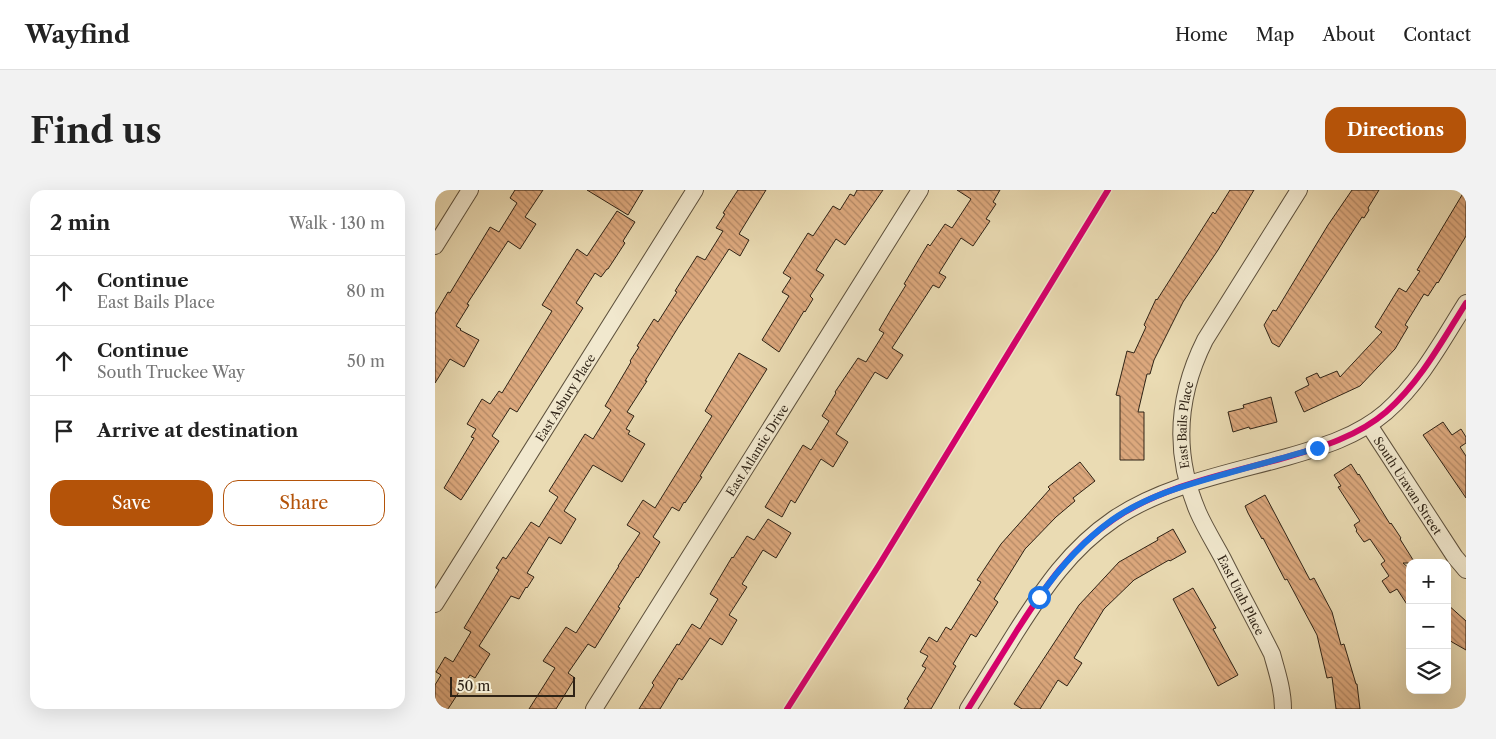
<!DOCTYPE html>
<html lang="en">
<head>
<meta charset="utf-8">
<style>
  body { margin:0; font-family:"Libre Caslon Text",serif; background:#f2f2f2; color:#222 }
  .controls { position:absolute; right:15px; bottom:15px; display:grid; overflow:hidden; border-radius:10px; box-shadow:0 5px 20px #0002 }
  .controls button { width:45px; height:45px; display:grid; place-items:center; padding:0; border:0; border-bottom:1px solid #e0e0e0; background:#fff; color:#222; font:25px sans-serif }
  .scale { position:absolute; left:15px; bottom:12px; width:125px; box-sizing:border-box; padding-left:5px; border:2px solid #2f2316; border-top:0; font-size:14px; line-height:18px; white-space:nowrap; color:#2f2316; -webkit-text-stroke:4px #f1e8ce; paint-order:stroke }
  .stop { position:absolute; width:15px; height:15px; margin:-11px; border:4px solid #1a73e8; border-radius:50%; background:#fff }
  .stop.end { background:#1a73e8; border-color:#fff; box-shadow:0 1px 5px #0008 }
  .list { margin:0; padding:0; list-style:none }
  h2 { display:flex; justify-content:space-between; align-items:center; height:65px; margin:0; padding:0 20px; font-size:21px }
  h2 small { font-size:16px; font-weight:400; color:#767676 }
  .list li { display:grid; grid-template-columns:32px 1fr auto; gap:15px; align-items:center; box-sizing:border-box; height:70px; padding:0 20px; border-top:1px solid #e0e0e0 }
  .list b { display:block; font-size:19px; white-space:nowrap }
  .list p { margin:0; font-size:16px; white-space:nowrap; color:#767676 }
  .list em { font-size:16px; font-style:normal; color:#767676 }
  .actions { display:flex; gap:10px; padding:15px 20px }
  .actions a { flex:1; padding:11px 0; border:1px solid #b45309; border-radius:15px; text-align:center; font-size:18px; color:#b45309 }
  .actions .main { background:#b45309; color:#fff }
  .icon { flex:none; width:28px; height:28px; fill:none; stroke:currentColor; stroke-width:2; stroke-linecap:round; stroke-linejoin:round }
  .map { position:relative; flex:none; width:1031px; height:519px; overflow:hidden; border-radius:15px }
  header { display:flex; align-items:center; gap:30px; box-sizing:border-box; height:70px; padding:0 25px; background:#fff; border-bottom:1px solid #e0e0e0 }
  header strong { font-size:24px }
  nav { display:flex; gap:28px; margin-inline-start:auto; font-size:18px }
  .intro { display:flex; align-items:center; justify-content:space-between; box-sizing:border-box; height:120px; padding:0 30px }
  h1 { margin:0; font-size:35px }
  .button { padding:12px 22px; border-radius:15px; background:#b45309; color:#fff; font-size:18px; font-weight:700 }
  main { display:flex; gap:30px; padding:0 30px }
  aside { flex:1; background:#fff; border-radius:15px; box-shadow:0 5px 20px #0002 }
  .map>svg:first-child { display:block }
  .building { fill:url(#building-back-hatch); stroke:#2f2316 }
  .lines { fill:none; stroke-linecap:round; stroke-linejoin:round }
  .minor-casing { stroke:#5e513d; stroke-width:18 }
  .minor { stroke:#f1e8ce; stroke-width:16 }
  .cycleway-casing { stroke:#f1e8ce; stroke-width:9 }
  .cycleway { stroke:#d6006c; stroke-width:6 }
  .route { stroke:#1a73e8; stroke-width:6 }
  .labels { text-anchor:middle; dominant-baseline:central; stroke-width:4.5; stroke-linejoin:round; paint-order:stroke }
  .street-label { font-size:12px; fill:#2f2316; stroke:#f1e8ce }
</style>
</head>
<body>
<header>
<strong>Wayfind</strong>
<nav><a>Home</a><a>Map</a><a>About</a><a>Contact</a></nav>
</header>
<div class="intro"><h1>Find us</h1><a class="button">Directions</a></div>
<main>
<aside>
<h2>2 min<small>Walk · 130 m</small></h2>
<ul class="list">
<li><svg class="icon" aria-label="ahead" viewBox="0 0 24 24"><path d="M12 20V5M6 11l6-6 6 6"/></svg><div><b>Continue</b><p>East Bails Place</p></div><em>80 m</em></li>
<li><svg class="icon" aria-label="ahead" viewBox="0 0 24 24"><path d="M12 20V5M6 11l6-6 6 6"/></svg><div><b>Continue</b><p>South Truckee Way</p></div><em>50 m</em></li>
<li><svg class="icon" aria-label="arrive" viewBox="0 0 24 24"><path d="M6 21V4h12l-3 4 3 4H6"/></svg><div><b>Arrive at destination</b></div></li>
</ul>
<div class="actions"><a class="main">Save</a><a>Share</a></div>
</aside>
<div class="map">
<svg width="1031" height="519" viewBox="0 0 1031 519">
  <defs>
    <pattern id="building-back-hatch" width="6" height="6" patternUnits="userSpaceOnUse" patternTransform="scale(1.25)"><rect width="6" height="6" fill="#dca87d"/><path d="M-1 5l2 2M0 0l6 6M5-1l2 2" fill="none" stroke="#b38865"/></pattern>
  </defs>
  <rect width="100%" height="100%" fill="#eadbb3"/>
  <filter id="stains"><feTurbulence type="fractalNoise" baseFrequency=".004" numOctaves="4"/><feColorMatrix values="0 0 0 0 .2 0 0 0 0 .09 0 0 0 0 .02 0 0 0 .5 -.17"/></filter>
  <radialGradient id="worn" r=".72"><stop offset=".6" stop-color="#630" stop-opacity="0"/><stop offset="1" stop-color="#630" stop-opacity=".3"/></radialGradient>
  <path class="building" d="M80 0H108L90 27 101 34 85 59 73 51 32 114 34 115 21 136 26 139 25 140 44 150 29 177 15 169 0 193V124L13 102 15 103 55 37 64 42 82 13 75 8Z
    M152 0H208L193 25Z
    M303 0H331L304 44 314 50 305 66 294 59 244 136 210 191H212L192 222 199 226 191 239 195 241 193 244 210 254 187 292 158 275 129 321 141 329 126 354 114 347 92 383 99 387 92 398 91 397 84 409 76 406 44 456 55 464 40 488 35 485 13 519H0V495L6 485 1 482 10 467 18 472 36 442 29 438 64 380 61 378 68 367 71 369 96 332 104 337 123 307 114 301 150 244 158 249 176 220 170 216 196 172 195 171 204 157 202 156 219 129 223 132 242 102 240 101 262 66 270 70 288 41 281 38 290 24 288 23Z
    M422 0H448L410 55 401 49 381 80 389 85 375 106 378 109 370 122 369 121 344 162 327 150 354 106 347 102 356 88 348 83 373 43 378 46 398 16 405 20 415 4 419 6Z
    M522 0H565L558 12 561 14 551 29 555 31 538 56 526 48 504 83 511 87 504 98 498 95 457 158 468 165 452 189 440 182 401 244 413 252 398 277 386 269 360 313 356 310 347 327 330 317 368 255 376 260 394 231 387 226 401 203 400 202 423 168 431 172 449 143 444 140 458 116 471 95 469 94 493 54 495 56 510 34 517 38 536 9Z
    M795 0H819L783 60 748 112 719 170 715 184H712L703 222H709V270H685V206L681 205 692 161 699 163 711 137 709 135 721 109 722 110 778 22 780 24Z
    M917 0H944L933 18 934 20 929 28 927 27 844 157 837 153 829 135 838 120 841 121 893 35Z
    M1030 0H1031V46L1003 93 1002 92 993 106 989 104 970 135 973 137 960 159 925 196 869 222 860 202 874 195 871 188 882 183 885 188 902 181 905 187 947 142 940 137 964 98 971 102 985 81 982 80Z
    M182 21 200 32 188 51 190 53 173 79H172L166 87 160 83 141 113 148 118 82 222 75 218 57 246 64 251 26 310 9 298 39 248 36 247 41 239 32 234 47 209 55 214 64 201 67 203 117 121 107 115 142 59 152 66Z
    M304 163 332 179 265 286 267 287 250 313 249 312 244 321 237 317 218 347 225 352 203 388 202 387 183 417 185 418 160 458 153 454 133 483 140 488 121 519H94L120 478 108 471 131 437 141 443 184 376H183L205 343 192 335 208 310 220 318 277 226 270 221Z
    M836 207 842 232 815 239 814 237 798 242 793 222 809 218 808 215Z
    M1008 232 1017 245 1026 239 1031 247V253L1025 257 1031 266V308L988 245Z
    M645 272 660 291 638 308 640 311 621 327 590 359 559 409 563 412 548 436 541 447 536 444 518 474 521 476 496 519H469L474 511 472 509 491 478 487 476 493 466 485 462 494 447 502 452 511 437 516 440 546 392 542 390 566 354 615 299 613 297Z
    M916 274 923 285 924 284 955 334 956 333 966 348 965 349 980 373H968L975 379V419L962 399 955 403 947 391 954 386 946 374 950 371 935 349 929 352 921 341 922 340 919 335 925 331 903 297 906 296 899 285Z
    M830 305 875 390 879 388 897 422 906 455 909 454 921 494H922L925 519H901L897 487 892 488 882 445 852 389 850 390 828 348 827 349 813 323 810 316Z
    M333 329 356 343 341 368 328 360 307 394 312 397 294 425 302 430 287 455 275 448 247 490 244 488 225 519H204L219 495 217 493 242 454 244 455 257 434 265 439 283 409 275 404 297 367 298 368 312 346 319 350Z
    M738 339 751 362 735 371 734 370 699 390 669 419 639 468 647 473 632 496 623 490 605 519H587L579 514 644 415 684 372 723 350 722 348Z
    M758 398 781 438 778 439 803 485 783 496 738 409Z
    M1012 414 1031 431V460L1017 452 1012 448Z"/>
  <g class="lines">
    <defs>
      <g id="minor">
        <path d="M0 56 35 0"/>
        <path id="s1" d="M934 235 1020 367 1031 380"/>
        <path id="s2" d="M0 414 260 0"/>
        <path id="s3" d="M159 519 485 0"/>
        <path d="M533 519C549 493 565 468 581 442 609 398 635 359 679 329 729 295 795 283 852 267 887 257 923 246 951 222 986 191 1007 151 1031 113"/>
        <path id="s4" d="M848 519C848 500 842 482 837 464 821 432 804 401 788 369 780 354 770 338 763 322 738 264 742 206 770 150L864 0"/>
      </g>
    </defs>
    <use href="#minor" class="minor-casing"/>
    <use href="#minor" class="minor"/>
    <defs>
      <path id="cycleway" d="M352 519 444 375 673 0
        M533 519C549 493 565 468 581 442 609 398 635 359 679 329 729 295 795 283 852 267 887 257 923 246 951 222 986 191 1007 151 1031 113"/>
    </defs>
    <use href="#cycleway" class="cycleway-casing"/>
    <use href="#cycleway" class="cycleway"/>
  </g>
  <g class="lines">
    <path class="route" d="M604 407C625 377 648 351 677 330 711 306 751 295 790 284 821 275 852 267 882 258"/>
  </g>
  <g class="labels">
    <g class="street-label">
      <text stroke="none"><textPath href="#s2" startOffset="244">East Asbury Place</textPath></text>
      <text stroke="none"><textPath href="#s4" startOffset="306">East Bails Place</textPath></text>
      <text stroke="none"><textPath href="#s3" startOffset="306">East Atlantic Drive</textPath></text>
      <text stroke="none"><textPath href="#s1" startOffset="72">South Uravan Street</textPath></text>
      <text transform="translate(806 405) rotate(63)">East Utah Place</text>
    </g>
  </g>
  <rect width="100%" height="100%" filter="url(#stains)"/>
  <rect width="100%" height="100%" fill="url(#worn)"/>
</svg>
<div class="controls">
<button>+</button>
<button>−</button>
<button><svg class="icon" aria-label="layers" viewBox="0 0 24 24"><path d="M12 4l9 5-9 5-9-5zM3 14l9 5 9-5"/></svg></button>
</div>
<div class="scale">50 m</div>
<div class="stop" style="left:604px;top:407px"></div>
<div class="stop end" style="left:882px;top:258px"></div>
</div>
</main>
</body>
</html>
